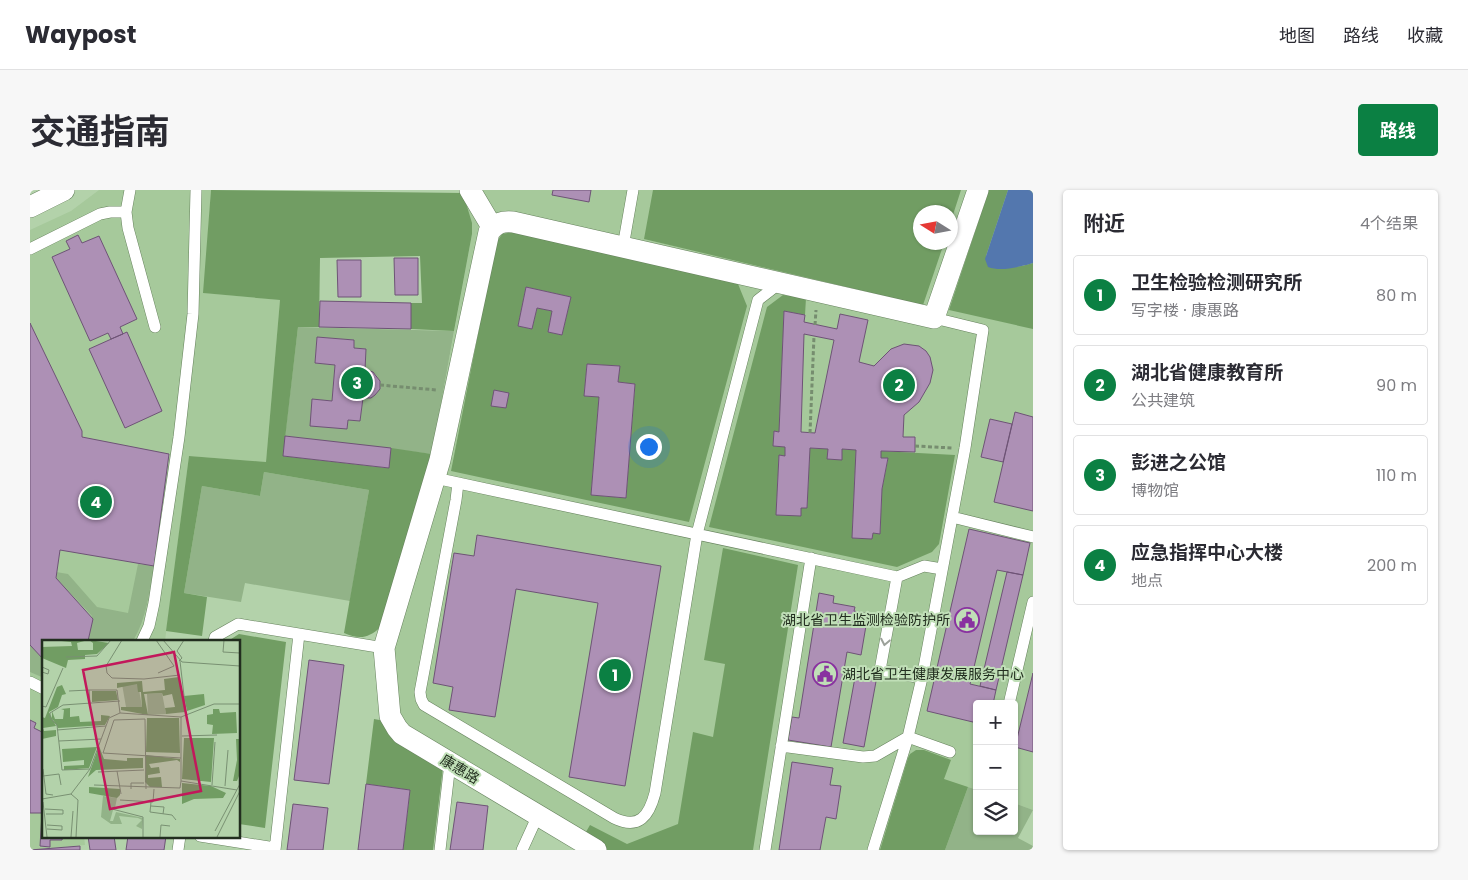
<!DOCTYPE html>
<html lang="zh">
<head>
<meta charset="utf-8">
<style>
  body { margin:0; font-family:Poppins,"Noto Sans SC",sans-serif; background:#f7f7f7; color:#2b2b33 }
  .controls { position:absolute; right:15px; bottom:15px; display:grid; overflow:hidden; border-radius:5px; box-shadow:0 1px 4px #0004 }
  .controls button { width:45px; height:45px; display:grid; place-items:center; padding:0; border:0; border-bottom:1px solid #e1e1e2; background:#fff; color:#2b2b33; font:25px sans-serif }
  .compass { position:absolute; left:883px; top:15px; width:45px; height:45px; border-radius:50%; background:#fff; box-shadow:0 1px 4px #0004; rotate:281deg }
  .you { position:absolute; left:618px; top:256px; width:18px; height:18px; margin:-12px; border:4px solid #fff; border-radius:50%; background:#1a73e8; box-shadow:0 0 0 8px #1a73e833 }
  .badge { display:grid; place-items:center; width:32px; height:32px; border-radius:50%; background:#0b8043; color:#fff; font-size:16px; font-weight:700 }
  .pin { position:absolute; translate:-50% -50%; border:2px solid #fff; box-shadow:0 1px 5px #0006 }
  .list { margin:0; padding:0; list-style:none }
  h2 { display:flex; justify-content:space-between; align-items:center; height:65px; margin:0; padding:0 20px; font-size:21px }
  h2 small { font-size:16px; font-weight:400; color:#7c7c81 }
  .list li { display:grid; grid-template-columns:32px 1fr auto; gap:15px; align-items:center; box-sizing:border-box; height:80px; margin:0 10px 10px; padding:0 10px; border:1px solid #e1e1e2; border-radius:5px }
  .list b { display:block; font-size:19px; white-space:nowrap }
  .list p { margin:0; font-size:16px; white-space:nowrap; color:#7c7c81 }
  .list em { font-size:16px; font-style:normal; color:#7c7c81 }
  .icon { flex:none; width:28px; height:28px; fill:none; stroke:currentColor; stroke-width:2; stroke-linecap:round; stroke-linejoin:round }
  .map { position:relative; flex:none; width:1003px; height:660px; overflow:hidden; border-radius:5px }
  header { display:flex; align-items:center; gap:30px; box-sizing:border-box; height:70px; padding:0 25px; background:#fff; border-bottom:1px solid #e1e1e2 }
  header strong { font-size:24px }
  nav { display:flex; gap:28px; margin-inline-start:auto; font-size:18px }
  .intro { display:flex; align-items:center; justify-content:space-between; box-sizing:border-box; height:120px; padding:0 30px }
  h1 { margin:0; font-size:35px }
  .button { padding:12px 22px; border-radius:5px; background:#0b8043; color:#fff; font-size:18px; font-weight:700 }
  main { display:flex; gap:30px; padding:0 30px }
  aside { flex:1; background:#fff; border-radius:5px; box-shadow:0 1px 4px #0004 }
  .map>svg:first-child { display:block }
  .built { fill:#a6c99b; fill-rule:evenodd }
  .green { fill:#92b388; fill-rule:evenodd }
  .forest { fill:#719d63; fill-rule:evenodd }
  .water { fill:#5377ae }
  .building { fill:#ad90b5; stroke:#6e5376; fill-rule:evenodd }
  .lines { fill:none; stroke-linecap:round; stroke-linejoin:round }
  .lane-casing { stroke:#66825d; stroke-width:12 }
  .street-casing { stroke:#66825d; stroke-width:22 }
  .path { stroke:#768d6f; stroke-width:3; stroke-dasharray:4 2.5; stroke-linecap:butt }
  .lane { stroke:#fff; stroke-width:11 }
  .street { stroke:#fff; stroke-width:21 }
  .oneway { stroke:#9ca19a }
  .labels { text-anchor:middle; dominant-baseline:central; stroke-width:4; stroke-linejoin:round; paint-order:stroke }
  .poi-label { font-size:14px; fill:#222e1f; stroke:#c0dfb7; text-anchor:end }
  .street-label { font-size:14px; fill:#222e1f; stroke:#c0dfb7 }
  .inset-road { fill:none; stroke:#799072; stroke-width:1 }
  .view { fill:#c2185b; fill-opacity:0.15; stroke:#c2185b; stroke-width:2.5 }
  .inset-edge { fill:none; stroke:#222e1f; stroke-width:2.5 }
</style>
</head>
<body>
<header>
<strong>Waypost</strong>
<nav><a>地图</a><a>路线</a><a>收藏</a></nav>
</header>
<div class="intro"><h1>交通指南</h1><a class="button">路线</a></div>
<main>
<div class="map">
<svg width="1003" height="660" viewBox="0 0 1003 660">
  <rect width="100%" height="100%" fill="#b3d2aa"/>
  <path class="built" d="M69 0H181L174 103 250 110 236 272 159 266 135 451H14V646H54L55 655 0 660V40L41 21Z
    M432 0H1003V620L984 613V514H947V600L938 597 915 660H549L355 531 347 481 402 264 442 44ZM891 22H921V52H891Z"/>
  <path class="green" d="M268 137 424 141 402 264 255 246ZM287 147 324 150V158L336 159 335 180 343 182C356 192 349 209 333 208L330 231 318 230 317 239 282 209 302 211 305 175 285 173Z
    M234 282 339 300 320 411 215 393 211 412 154 403 172 296 230 306Z
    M108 374 124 376C119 402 117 428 103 451H58L62 426 27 389 26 382 38 384 67 417 98 423Z
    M0 455 14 470V488L0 482Z
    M938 597 947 600V641H984V613L1003 620 988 648 1003 656V660H915Z"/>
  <path class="forest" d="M181 0 433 3 442 33V44L424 141 381 139V113H392L390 66 290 68 289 137H268L253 266 358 278 361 258 402 264 351 437C338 448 330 450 314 443L339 300 234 282 230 306 172 296 154 403 177 407 172 446 136 441 159 266 236 272 250 110 173 103Z
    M623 0H931L921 31V22H891V52L914 53 893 115 614 49Z
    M959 0H978L956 66 962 78 992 76 1003 73V139L919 120Z
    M482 42 708 94 717 116 659 332 421 281 466 53 472 44ZM496 97 541 107 532 145 518 142 522 121 507 118 502 139 488 136ZM557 174 589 176 588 192 605 194 596 308 561 305 569 207 554 206Z
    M753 105 776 108 775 125 754 121 749 242 744 241 743 256 755 257V266H749L746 325 771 326V318H777L780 258 798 259V269L812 270V259L826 260 822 348 842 349 843 343H850L852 299 858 269 851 268V261L925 265 909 354 902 362 867 377 679 337 737 117Z
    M693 358 768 375 723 660H576L553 647 560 635 597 654 648 634 663 542 683 547 695 474 674 470Z
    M209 444 256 452 235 638 209 634V451H198Z
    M344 529 355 531 413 577 403 660H373L380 600 336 594Z
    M886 560H894L921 570 914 589 938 597 915 660H850L878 568 880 564Z"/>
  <path class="water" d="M978 0H1003V73C989 77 971 82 958 77L955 69Z"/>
  <path class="building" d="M523 0H561L559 12 522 5Z
    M48 45 52 53 69 46 107 129 90 137 93 144 81 149 78 143 60 151 22 67 40 59 36 51Z
    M364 68H388V105H365Z
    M307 70H331V107H308Z
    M496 97 541 107 532 145 518 142 522 121 507 118 502 139 488 136Z
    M290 111 381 113V139L289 137Z
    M754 121 775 125 774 132 807 139 810 124 838 130 829 172 844 176 861 159 874 154 889 156 896 161 900 167 903 180 900 193 889 212 874 225 873 247H885V262L851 261V268H858L852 299 850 344 843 343 842 349 822 348 826 260 812 259V270L797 269 798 259 780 258 777 318H771V326L746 325 749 265 755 266V257L743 256 744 241 749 242ZM774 144 804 150 785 243 771 242Z
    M0 133 52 241V247L139 264 124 376 30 360 26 388 63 429 58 451H14V470L0 455Z
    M97 142 132 221 95 238 59 159Z
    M287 147 324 150V158L336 159 335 180 343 182 350 191V199L345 205 341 208H333L330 231 318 230 317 239 280 236 282 209 302 211 305 175 285 173Z
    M557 174 590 176 588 192 605 194 596 308 561 305 569 207 554 206Z
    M464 200 479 203 476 218 461 216Z
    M985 222 1003 227V321L964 312Z
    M960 229 982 234 973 272 951 267Z
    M255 246 361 258 359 278 253 266Z
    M939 339 1000 353 993 385 967 380 940 494 966 500 963 514H947V533L897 521Z
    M447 345 631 376 595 596 539 587 568 413 486 399 465 527 419 520 423 497 403 493 424 363 444 366Z
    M977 382 993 385 966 500 950 496Z
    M789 403 804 406 803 413 825 417 824 421 838 424 831 465 817 462 801 557 758 550 762 527 769 528Z
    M279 470 314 475 299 594 264 590Z
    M826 482 847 486 834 557 813 553Z
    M1003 483V562L985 557Z
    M0 530 6 533 4 538 14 543V646H33L32 650H20V657L10 656 12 623H0Z
    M762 572 803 578 800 595 811 596 806 629 796 627 790 660H749Z
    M336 594 380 600 373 660H328Z
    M427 612 458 616 453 660H420Z
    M263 614 298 618 293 660H257Z
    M58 646H84L86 660H60Z
    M98 646H136L134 660H96Z
    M50 656V660H0Z"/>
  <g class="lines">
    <defs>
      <path id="lane" d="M100 0 96 22 98 38 125 137
        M593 57 603 0
        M0 59 70 24 80 22H96
        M405 288 867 387 894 376 912 379
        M428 293 426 310 390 502 391 509 394 515 584 628C609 640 619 626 625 603L667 344 728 110 750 93
        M922 327 1003 347
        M867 387 850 480 892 488
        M112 451 119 436 124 413 149 247 163 124 166 0
        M184 451 185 447 208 434 354 458
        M0 492 14 499
        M979 514 1003 412
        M751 556 833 567 845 566 878 547 920 562
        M170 646 245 658
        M148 660 150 646
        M245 660 269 444
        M410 660 420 573
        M492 660 508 625
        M735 660 781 368
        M843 660 878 547 892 488 935 258 953 140 904 128"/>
      <path id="street" d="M440 0 462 37
        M0 17 34 0
        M566 660 372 544 367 538 360 526 354 458 410 270 459 42C466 33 472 31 483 32L904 128 948 0"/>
    </defs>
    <use href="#lane" class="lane-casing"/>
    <use href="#street" class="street-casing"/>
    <path class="path" d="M785 135 786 120
      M350 195 407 200
      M780 243 784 146
      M885 256 922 258"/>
    <use href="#lane" class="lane"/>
    <use href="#street" class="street"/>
  </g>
  <defs><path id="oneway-chevron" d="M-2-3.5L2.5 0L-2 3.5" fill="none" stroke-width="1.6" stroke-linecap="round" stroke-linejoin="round" transform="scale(1.25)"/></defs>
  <use class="oneway" href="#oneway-chevron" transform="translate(855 452) rotate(101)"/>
  <defs>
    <symbol id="civic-ring" viewBox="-11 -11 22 22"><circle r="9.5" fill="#c0dfb7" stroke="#8932a0" stroke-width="1.5"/><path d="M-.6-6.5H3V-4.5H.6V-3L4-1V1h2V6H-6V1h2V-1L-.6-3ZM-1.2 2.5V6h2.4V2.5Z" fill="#8932a0"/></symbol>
  </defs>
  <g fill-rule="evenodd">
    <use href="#civic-ring" x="923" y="416" width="28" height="28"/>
    <use href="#civic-ring" x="781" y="470" width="28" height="28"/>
  </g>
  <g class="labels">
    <g class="poi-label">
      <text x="920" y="430">湖北省卫生监测检验防护所</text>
      <text x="812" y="484" text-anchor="start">湖北省卫生健康发展服务中心</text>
    </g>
    <g class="street-label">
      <text transform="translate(430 579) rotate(31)">康惠路</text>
    </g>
  </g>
  <g transform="translate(12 450)">
    <rect width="198" height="198" fill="#b3d2aa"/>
    <path d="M80 44H96L100 67H84ZM120 53 124 74 106 75 105 54ZM61 156 75 158 73 168 68 169 71 170 68 181H71L74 172 101 178 100 189 94 186 100 180 96 178 77 176 80 184H69L59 177Z" fill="#92b388"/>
    <path d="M10 0H46L35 3 36 10H51V3L47 0 67 3 55 14 43 15V19L26 20 24 28 0 18V7L30 6 29 2ZM137 37 143 72 124 74 123 68 133 67 130 54 121 56 120 53 102 54 106 75 79 70V67H100L99 52H96L95 44 75 48V43L100 41 101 52 123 50 122 39ZM20 45 24 54 20 55 16 67 7 72 14 86 1 88 2 91 14 90V96L0 99V77L3 78 15 47ZM50 51H74L76 60 50 62ZM162 54 163 65 145 71 142 56ZM28 68V77L37 76 38 82 59 81V75L68 76 63 85 16 88 10 78V71L13 79H21L22 70 19 69ZM171 69H177L178 73 194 72 195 93 170 94 171 85 165 84V75L171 74ZM105 78H137L138 113 104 112ZM142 98H172L169 142 140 139ZM194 99H198L197 136 195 141H191L195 120ZM57 106 62 119 85 121V118H101V128L54 130 46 137ZM55 107 47 128 22 130V126L42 125V120L21 122 20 109ZM104 115 138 119V122L135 120 107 124 109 128 117 127 118 133 106 135V138L119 137 120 147H108L103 142ZM140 143 169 146 184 153 181 158 152 159 140 164ZM47 147 78 149V155L75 158 47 153Z" fill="#719d63"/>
    <path class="inset-road" d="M80 0 64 26 65 33 70 38 102 39 138 35M114 0 132 26M121 0 140 22 198 26M182 0 181 12 198 13M24 17 55 16 69 0M137 21 140 18 135 11 142 0M138 21 144 73M0 27 7 30 6 34 0 32M116 33 132 26M47 50H75L78 73M27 51 47 50 48 64M0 66 4 67 21 28M139 77 172 64H198M103 79 72 80 61 113 139 118M103 79 104 149M15 90 64 86M140 96 175 95M17 101 59 99M1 129 4 154 11 155M48 129 20 130 15 85 8 78V73L21 65 78 61M75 131 79 154M56 132 102 130M1 136 17 134 19 145M52 145 138 148 139 141M170 145 173 102M183 146 186 110M89 149V143H102M29 154 36 160 34 197M0 159 29 154 48 129 67 78 78 73 139 77V141L195 150M78 160 111 162 112 149M1 162 5 197M109 162 108 172 130 175 134 180M109 166 122 167 121 174M3 169 21 170V174H4M70 169 101 177V197M5 189 20 190V186L5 185M173 191 198 144M29 197 31 171M118 197 119 185 128 186M175 197 198 151"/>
    <path class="view" d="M132 12 159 151 68 169 41 30Z"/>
    <rect width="198" height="198" class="inset-edge"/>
  </g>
</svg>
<div class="controls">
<button>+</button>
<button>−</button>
<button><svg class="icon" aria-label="layers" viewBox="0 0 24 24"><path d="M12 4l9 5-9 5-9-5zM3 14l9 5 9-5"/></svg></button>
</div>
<svg class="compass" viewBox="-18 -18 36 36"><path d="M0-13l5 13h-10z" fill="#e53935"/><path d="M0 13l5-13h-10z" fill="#7c7c81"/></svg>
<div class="you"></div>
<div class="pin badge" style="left:585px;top:485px">1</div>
<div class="pin badge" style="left:869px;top:195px">2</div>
<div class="pin badge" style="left:327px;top:193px">3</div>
<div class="pin badge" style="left:66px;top:312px">4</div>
</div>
<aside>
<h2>附近<small>4个结果</small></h2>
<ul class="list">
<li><span class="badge">1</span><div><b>卫生检验检测研究所</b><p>写字楼 · 康惠路</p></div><em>80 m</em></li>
<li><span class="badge">2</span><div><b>湖北省健康教育所</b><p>公共建筑</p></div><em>90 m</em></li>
<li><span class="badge">3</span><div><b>彭进之公馆</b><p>博物馆</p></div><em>110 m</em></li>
<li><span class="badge">4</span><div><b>应急指挥中心大楼</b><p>地点</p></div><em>200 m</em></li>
</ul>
</aside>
</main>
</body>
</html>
